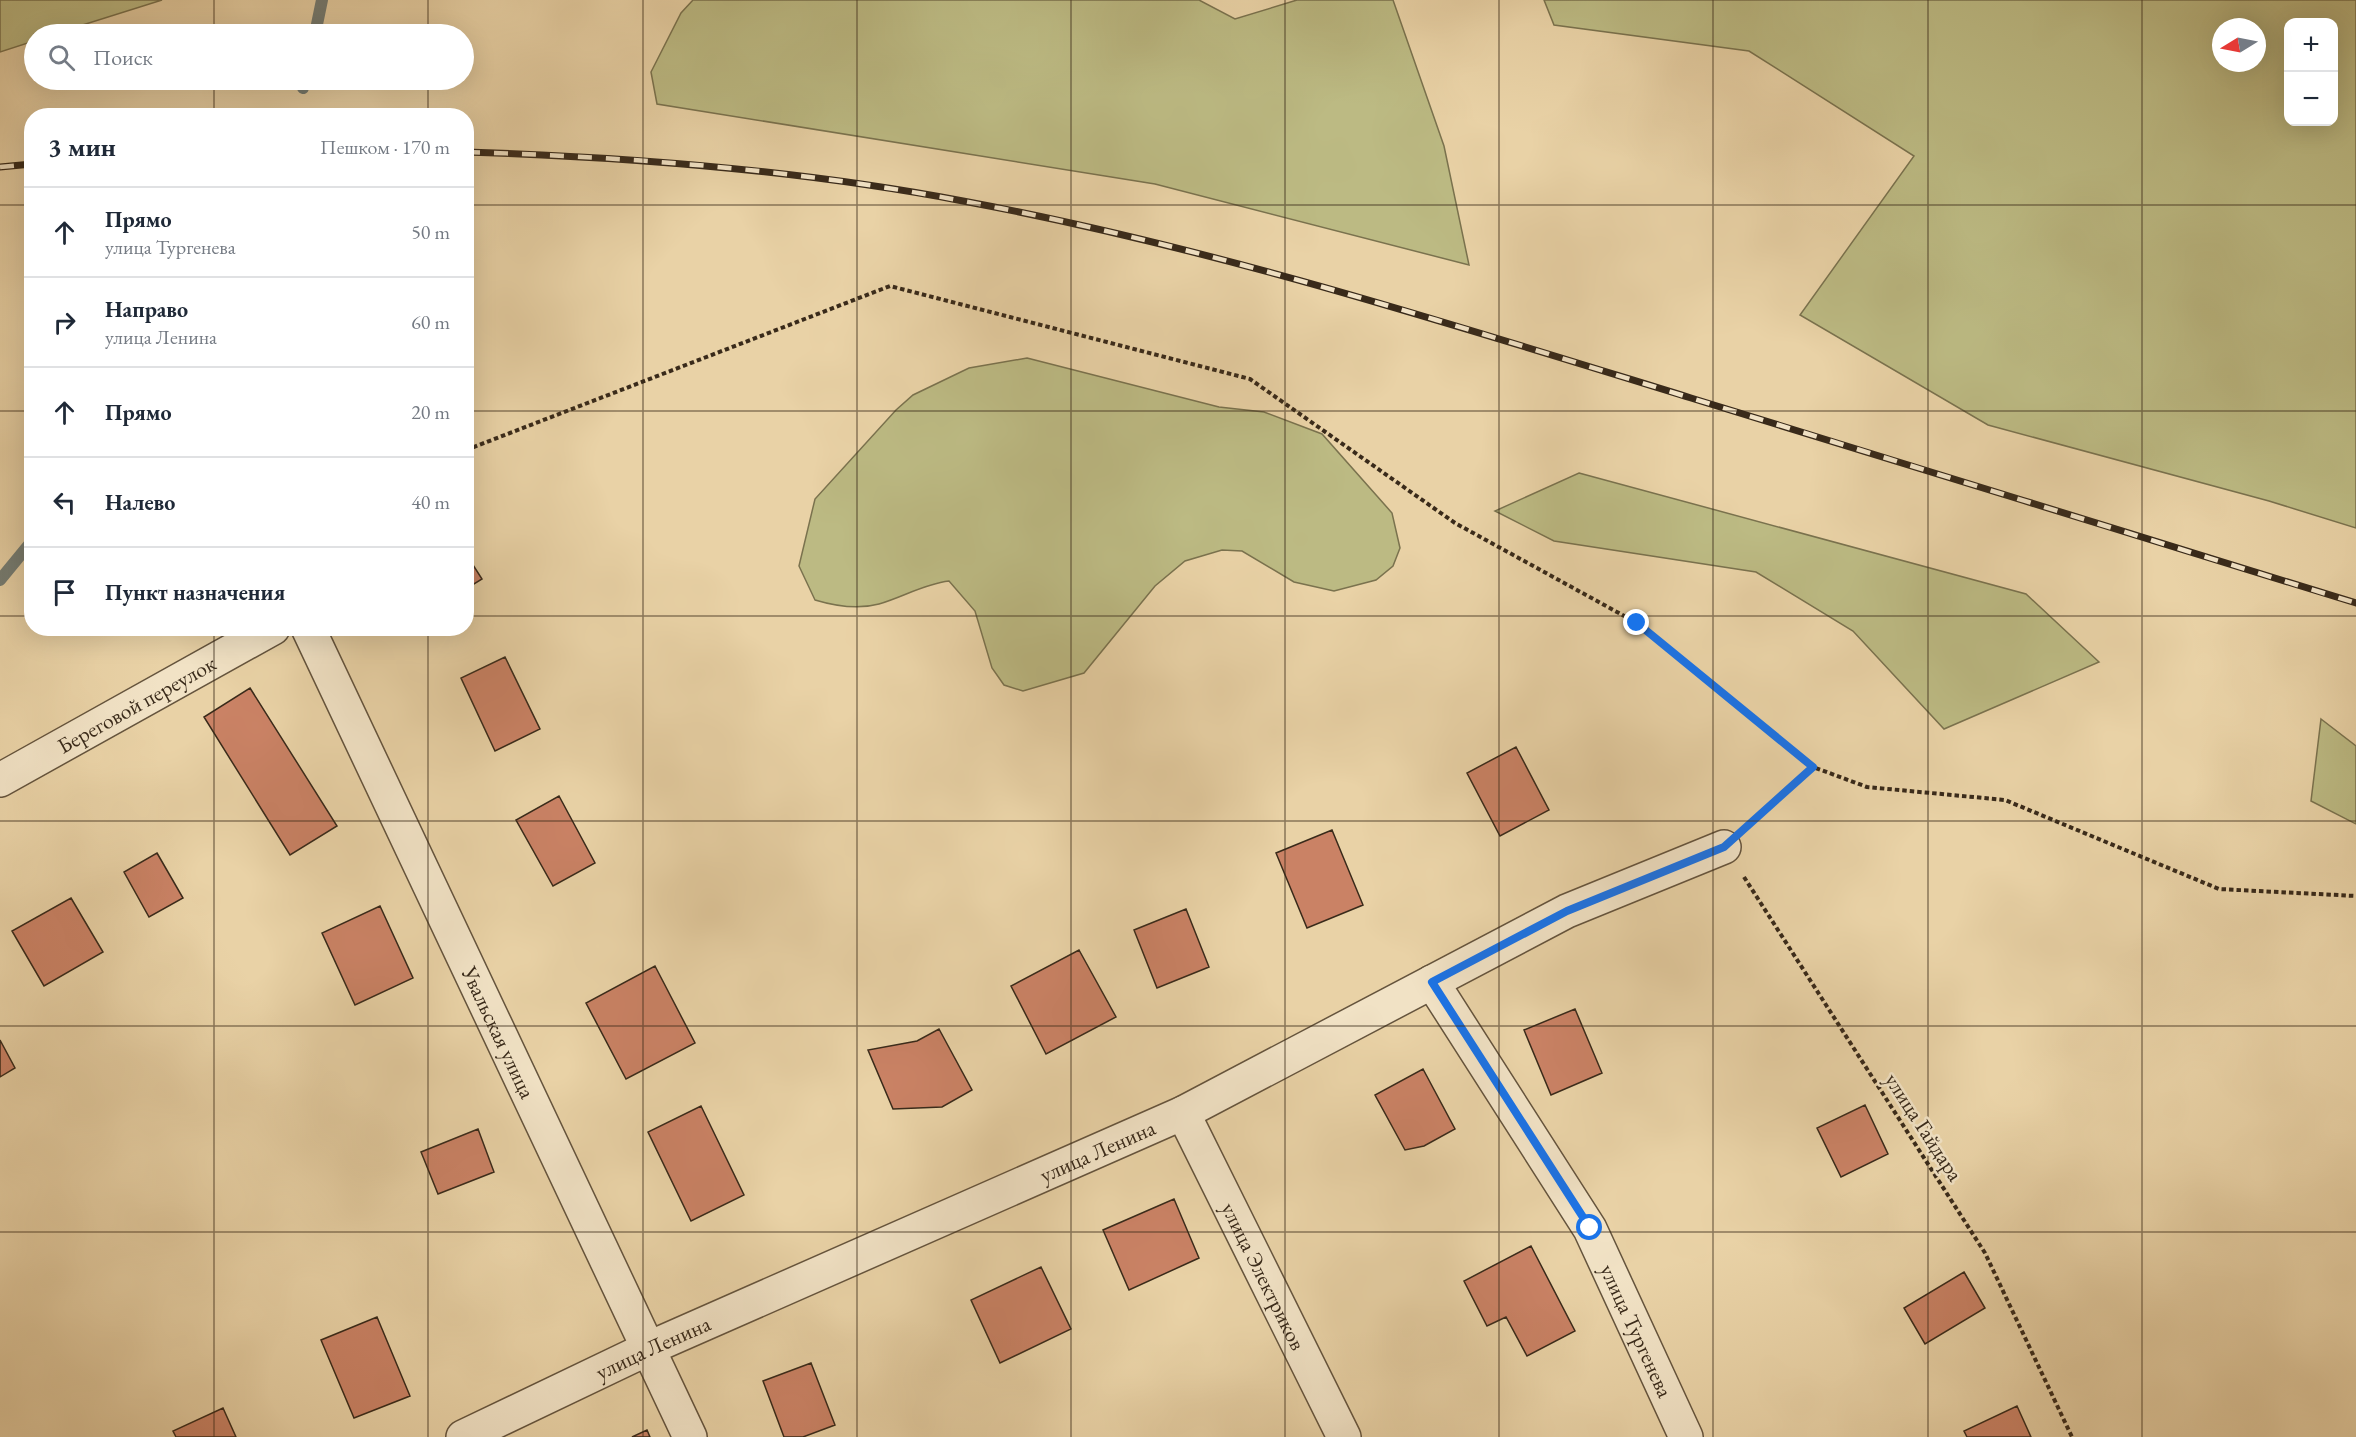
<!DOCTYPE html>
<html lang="ru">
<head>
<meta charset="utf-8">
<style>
  body { margin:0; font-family:"EB Garamond",serif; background:#f2f2f3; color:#1f2937 }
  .controls { position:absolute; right:18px; top:18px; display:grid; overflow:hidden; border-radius:12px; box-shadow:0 6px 24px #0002 }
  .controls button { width:54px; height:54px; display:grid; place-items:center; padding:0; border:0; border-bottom:2px solid #e0e1e3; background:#fff; color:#1f2937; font:30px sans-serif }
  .compass { position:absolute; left:2212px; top:18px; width:54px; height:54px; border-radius:50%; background:#fff; box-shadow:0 6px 24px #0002; rotate:260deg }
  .stop { position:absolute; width:18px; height:18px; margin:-14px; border:4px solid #1a73e8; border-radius:50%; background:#fff }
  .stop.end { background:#1a73e8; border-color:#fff; box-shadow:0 2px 6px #0008 }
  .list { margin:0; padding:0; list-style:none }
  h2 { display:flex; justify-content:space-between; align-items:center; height:78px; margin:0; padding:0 24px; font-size:26px }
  h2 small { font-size:20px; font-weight:400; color:#747a83 }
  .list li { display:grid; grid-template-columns:39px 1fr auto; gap:18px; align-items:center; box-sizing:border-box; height:90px; padding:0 24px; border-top:2px solid #e0e1e3 }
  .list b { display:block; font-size:22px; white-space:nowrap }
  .list p { margin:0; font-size:20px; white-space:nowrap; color:#747a83 }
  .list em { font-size:20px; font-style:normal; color:#747a83 }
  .icon { flex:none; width:33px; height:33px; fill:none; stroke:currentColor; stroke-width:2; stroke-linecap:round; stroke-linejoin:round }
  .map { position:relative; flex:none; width:2356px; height:1437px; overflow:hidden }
  .search { position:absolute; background:#fff; box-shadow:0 6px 24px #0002; left:24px; top:24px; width:450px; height:66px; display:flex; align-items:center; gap:15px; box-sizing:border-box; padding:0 21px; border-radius:33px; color:#747a83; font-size:22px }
  .panel { position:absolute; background:#fff; box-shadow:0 6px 24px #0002; left:24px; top:108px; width:450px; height:528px; border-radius:24px }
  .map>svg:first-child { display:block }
  .green { fill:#bcba83; stroke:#7a724e; stroke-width:1.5; fill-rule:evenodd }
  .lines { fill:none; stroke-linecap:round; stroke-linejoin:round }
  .stream { stroke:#747d75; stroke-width:12 }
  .building { fill:#ca8265; stroke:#392a1a; stroke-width:1.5 }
  .minor-casing { stroke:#65543d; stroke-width:36 }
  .path { stroke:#392a1a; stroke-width:4; stroke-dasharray:4.5 3; stroke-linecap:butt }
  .minor { stroke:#f1e2c5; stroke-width:33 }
  .rail-casing { stroke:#392a1a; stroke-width:7 }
  .rail { stroke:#f1e2c5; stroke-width:4.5; stroke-dasharray:14; stroke-linecap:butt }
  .route { stroke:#1a73e8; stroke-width:8 }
  .grid { fill:none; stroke:#392a1a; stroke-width:1.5; stroke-opacity:0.55 }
  .labels { text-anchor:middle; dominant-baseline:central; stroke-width:5; stroke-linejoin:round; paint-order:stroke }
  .street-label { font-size:22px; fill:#392a1a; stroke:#f1e2c5 }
</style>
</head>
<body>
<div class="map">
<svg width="2356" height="1437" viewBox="0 0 2356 1437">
  <rect width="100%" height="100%" fill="#e9d2a6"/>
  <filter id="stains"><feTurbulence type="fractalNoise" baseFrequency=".00333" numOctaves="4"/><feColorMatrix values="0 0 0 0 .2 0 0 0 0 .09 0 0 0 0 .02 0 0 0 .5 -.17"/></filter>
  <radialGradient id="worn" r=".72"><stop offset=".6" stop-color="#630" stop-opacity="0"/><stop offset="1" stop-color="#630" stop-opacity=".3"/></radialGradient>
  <path class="green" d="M0 0H162L54 34H34V41L0 52Z
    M693 0H1199L1235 19 1297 0H1393L1444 146 1469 265 1155 184 657 104 651 72 681 13Z
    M1544 0H2356V528L2269 501 1988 425 1800 315 1914 156 1749 51 1554 25ZM2334 22V122H2288V22ZM2221 27H2257V63H2221Z
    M1027 358 1219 407 1264 412 1322 434 1392 513 1400 548 1393 566 1376 580 1334 591 1294 582 1242 551 1222 550 1185 561 1155 586 1084 673 1023 691 1004 685 992 668 975 611 949 581C924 584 903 597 879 604 857 610 835 606 815 600L799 566 815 499 896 410 913 395 969 368Z
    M1579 473 2026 594 2099 662 1944 729 1853 631 1756 572 1554 541 1495 511Z
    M2321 719 2356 746V824L2311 801Z"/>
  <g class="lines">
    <path class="stream" d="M315 34 322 0
      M303 88 305 80
      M0 580 32 541"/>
  </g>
  <path class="building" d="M466 554 482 579 466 589Z
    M505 657 540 729 495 751 461 678Z
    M250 688 337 826 290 855 204 717Z
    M1516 747 1549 810 1500 836 1467 773Z
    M559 796 595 863 553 886 516 820Z
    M1332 830 1363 905 1307 928 1276 853Z
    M157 853 183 898 149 917 124 872Z
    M71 898 103 952 44 986 12 931Z
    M380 906 413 978 355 1005 322 933Z
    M1186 909 1209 967 1157 988 1134 930Z
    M1079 950 1116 1017 1046 1054 1011 986Z
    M655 966 695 1043 626 1079 586 1003Z
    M1575 1009 1602 1073 1551 1095 1524 1030Z
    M939 1029 972 1090 942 1107 893 1109 868 1050 917 1041Z
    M0 1040 15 1068 0 1077Z
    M1423 1069 1455 1129 1424 1146 1405 1150 1375 1095Z
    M1865 1105 1888 1154 1841 1177 1817 1128Z
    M701 1106 744 1195 691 1221 648 1132Z
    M478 1129 494 1172 438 1194 421 1152Z
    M1174 1199 1199 1258 1129 1290 1103 1230Z
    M1531 1246 1575 1331 1527 1356 1506 1317 1487 1326 1464 1281Z
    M1041 1267 1071 1329 1000 1363 971 1300Z
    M1964 1272 1985 1308 1925 1344 1904 1308Z
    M377 1317 410 1396 354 1418 321 1340Z
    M811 1363 835 1425 803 1437H784L763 1381Z
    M2017 1406 2031 1437H1967L1964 1431Z
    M223 1408 236 1437H176L173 1431Z
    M647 1430 650 1437H632Z"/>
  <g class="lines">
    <defs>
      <g id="minor">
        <path id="s1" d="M308 628 690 1437"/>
        <path id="s2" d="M0 780 273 628"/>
        <path id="s3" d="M1432 982 1590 1229 1686 1437"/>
        <path id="s4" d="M1183 1113 1344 1437"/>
        <path id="s5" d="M463 1437 647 1349 1183 1113 1567 911 1724 847"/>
      </g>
    </defs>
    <use href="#minor" class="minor-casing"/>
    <path class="path" d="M466 450 890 286 1250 379 1455 523 1637 623 1813 767 1867 787 2005 800 2219 889 2356 896
      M1750 824 1813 767
      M1744 877 1985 1253 2072 1437"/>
    <use href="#minor" class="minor"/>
    <defs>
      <path id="rail" d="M466 152C633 157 800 170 963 201 1211 247 1451 324 1691 398 1913 466 2134 535 2356 603
        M0 167 32 164"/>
    </defs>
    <use href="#rail" class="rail-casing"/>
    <use href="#rail" class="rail"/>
  </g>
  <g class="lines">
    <path class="route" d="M1590 1228 1432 982 1567 911 1724 847 1813 767 1637 623"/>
  </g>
  <path class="grid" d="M214 0V34M428 0V34M643 0V1437M857 0V1437M1071 0V1437M1285 0V1437M1499 0V1437M1713 0V1437M1928 0V1437M2142 0V1437M214 80V116M428 80V116M0 205H32M466 205H2356M0 411H32M466 411H2356M0 616H32M466 616H2356M214 628V1437M428 628V1437M0 821H2356M0 1026H2356M0 1232H2356"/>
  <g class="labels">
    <g class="street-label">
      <text stroke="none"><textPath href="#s2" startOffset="156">Береговой переулок</textPath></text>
      <text stroke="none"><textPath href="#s1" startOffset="447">Увальская улица</textPath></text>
      <text transform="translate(1924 1127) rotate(57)">улица Гайдара</text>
      <text stroke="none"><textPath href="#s5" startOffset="696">улица Ленина</textPath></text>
      <text stroke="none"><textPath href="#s4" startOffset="182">улица Электриков</textPath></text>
      <text stroke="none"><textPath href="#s3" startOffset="405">улица Тургенева</textPath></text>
      <text stroke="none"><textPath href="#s5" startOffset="210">улица Ленина</textPath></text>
    </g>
  </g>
  <rect width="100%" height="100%" filter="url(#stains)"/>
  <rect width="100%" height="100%" fill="url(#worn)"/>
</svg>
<div class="controls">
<button>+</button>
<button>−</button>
</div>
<svg class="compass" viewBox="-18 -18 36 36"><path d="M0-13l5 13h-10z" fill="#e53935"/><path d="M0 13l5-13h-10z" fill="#747a83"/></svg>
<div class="stop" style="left:1590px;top:1228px"></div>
<div class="stop end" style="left:1637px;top:623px"></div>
<div class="search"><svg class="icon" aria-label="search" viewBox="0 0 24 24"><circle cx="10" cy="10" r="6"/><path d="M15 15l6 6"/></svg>Поиск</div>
<section class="panel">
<h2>3 мин<small>Пешком · 170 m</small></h2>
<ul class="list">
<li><svg class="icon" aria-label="ahead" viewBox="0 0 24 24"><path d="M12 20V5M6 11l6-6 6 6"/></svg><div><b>Прямо</b><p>улица Тургенева</p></div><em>50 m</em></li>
<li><svg class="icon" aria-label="right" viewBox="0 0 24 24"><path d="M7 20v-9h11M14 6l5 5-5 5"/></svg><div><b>Направо</b><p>улица Ленина</p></div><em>60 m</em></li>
<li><svg class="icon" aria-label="ahead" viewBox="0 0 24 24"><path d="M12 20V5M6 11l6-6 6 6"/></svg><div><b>Прямо</b></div><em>20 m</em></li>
<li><svg class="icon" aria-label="left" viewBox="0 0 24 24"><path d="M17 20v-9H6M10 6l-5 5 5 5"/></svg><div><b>Налево</b></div><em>40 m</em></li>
<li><svg class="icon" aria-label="arrive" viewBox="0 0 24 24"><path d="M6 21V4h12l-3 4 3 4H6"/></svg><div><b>Пункт назначения</b></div></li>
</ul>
</section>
</div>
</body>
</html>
